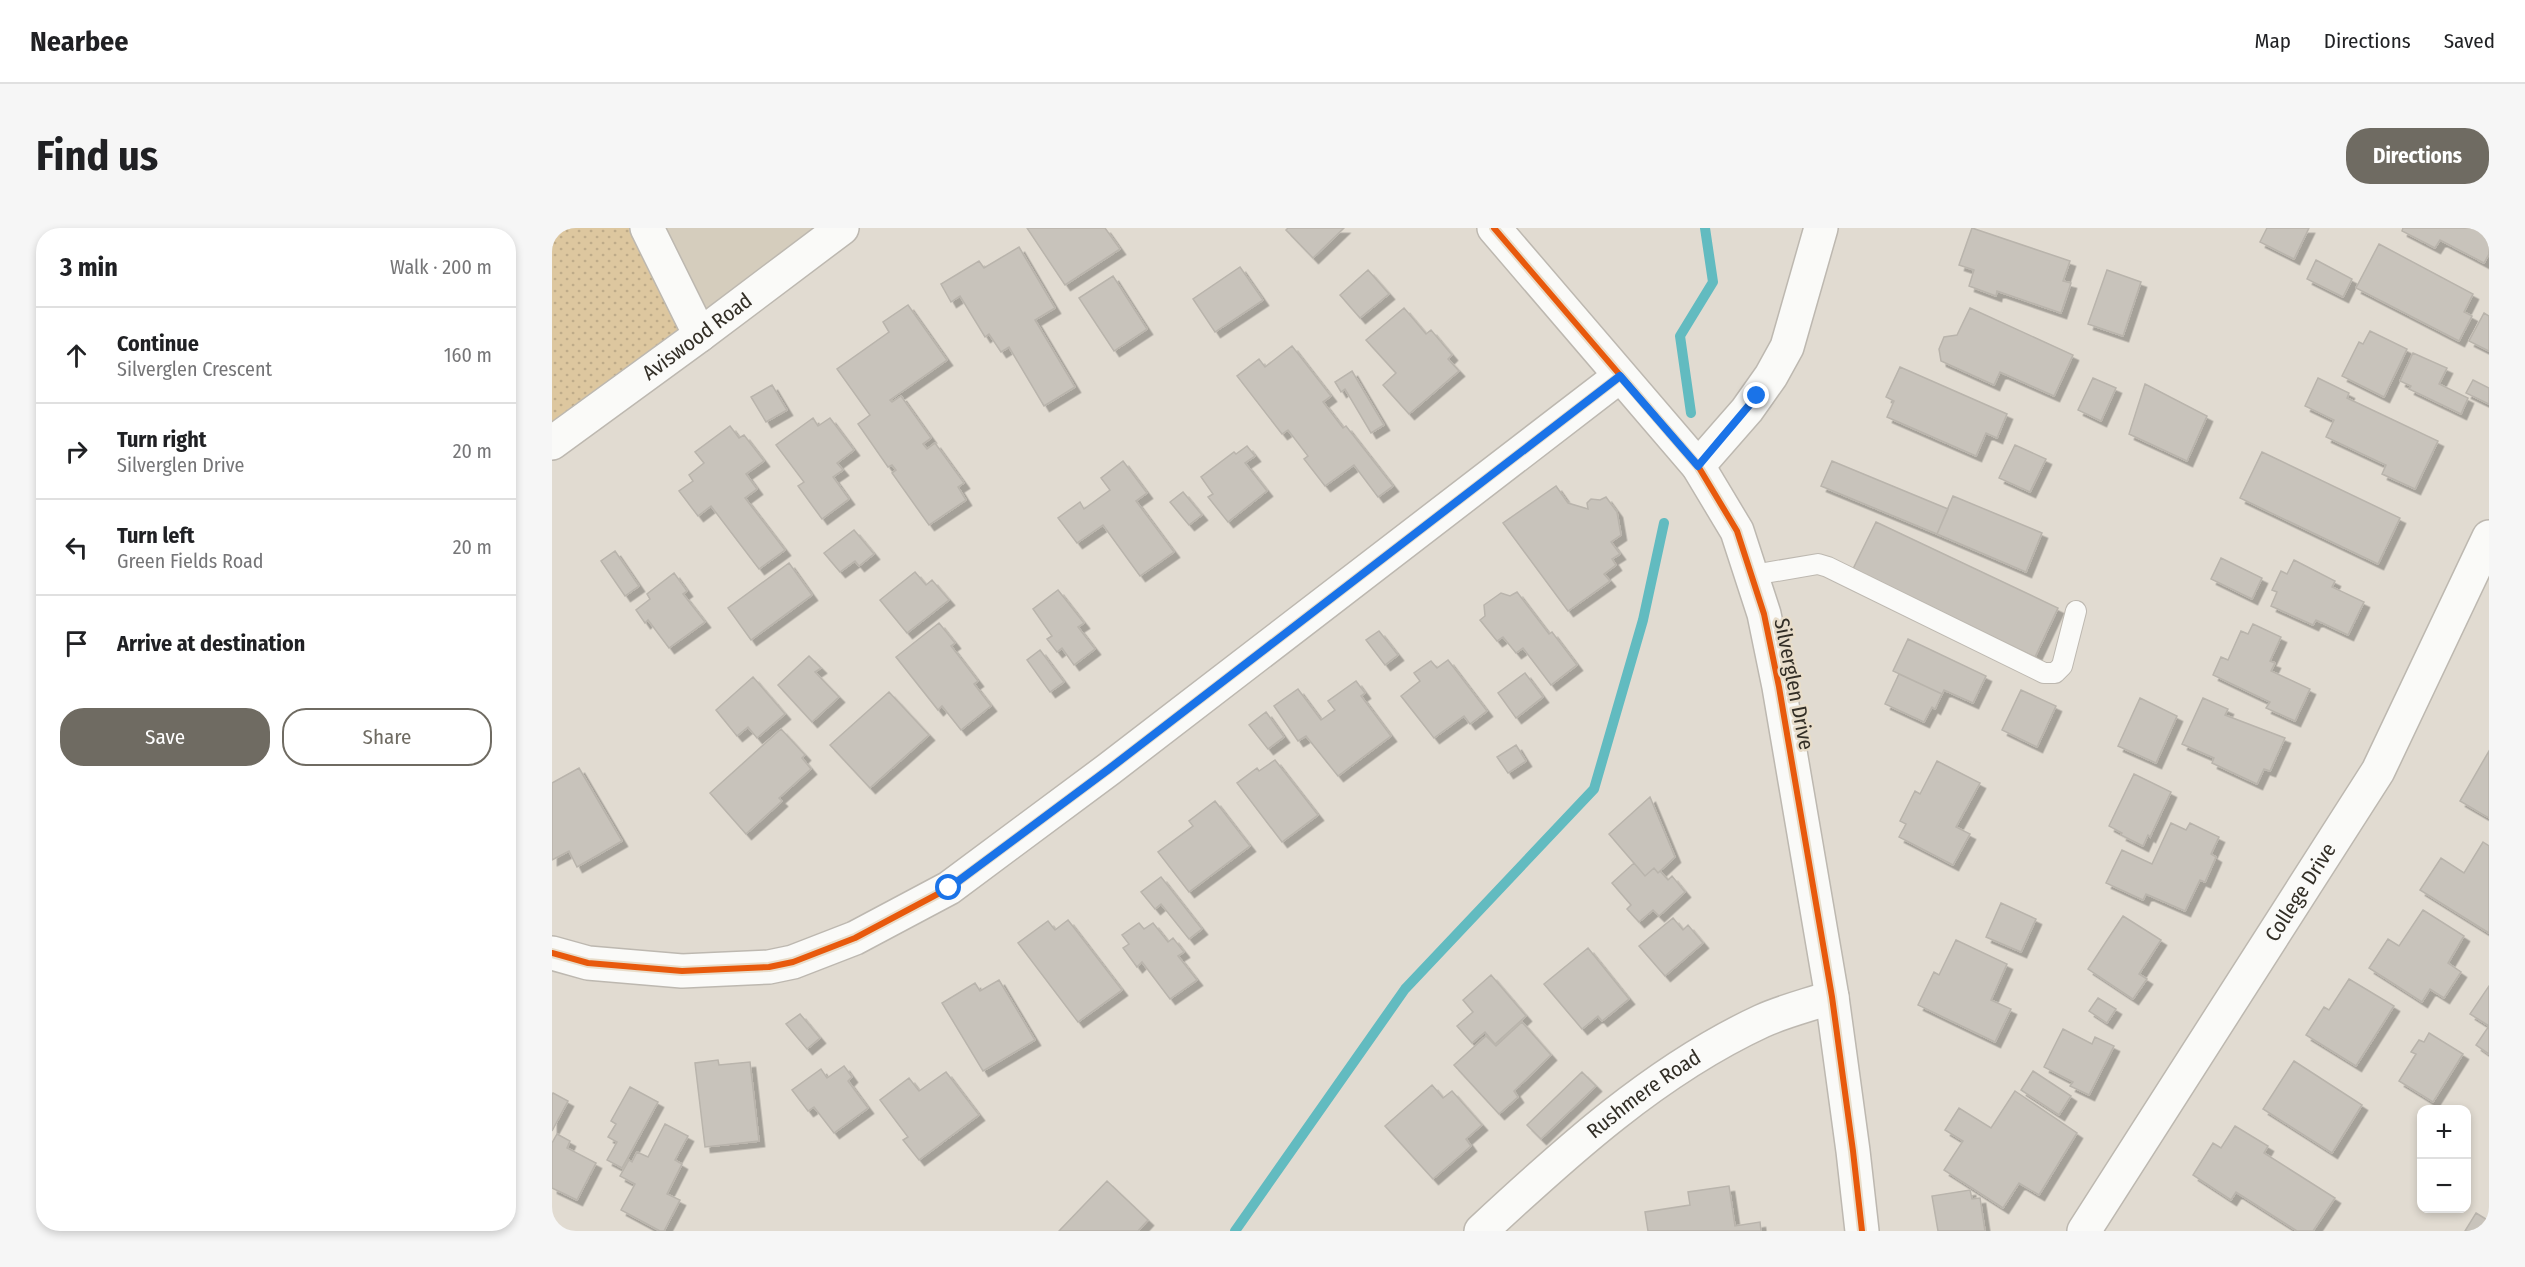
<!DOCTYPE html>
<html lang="en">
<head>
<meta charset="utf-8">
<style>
  body { margin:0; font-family:"Fira Sans Condensed",sans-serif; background:#f6f6f6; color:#202124 }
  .controls { position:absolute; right:18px; bottom:18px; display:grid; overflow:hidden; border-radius:12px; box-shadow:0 3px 9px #0003 }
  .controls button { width:54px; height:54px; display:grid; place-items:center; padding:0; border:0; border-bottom:2px solid #e0e0e0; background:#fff; color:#202124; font:30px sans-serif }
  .stop { position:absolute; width:18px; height:18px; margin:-14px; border:4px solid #1a73e8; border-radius:50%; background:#fff }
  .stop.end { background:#1a73e8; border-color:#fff; box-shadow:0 2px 6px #0008 }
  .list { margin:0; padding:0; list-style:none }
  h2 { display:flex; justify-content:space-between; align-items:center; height:78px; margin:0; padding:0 24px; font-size:26px }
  h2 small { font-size:20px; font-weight:400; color:#757577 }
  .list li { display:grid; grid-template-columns:39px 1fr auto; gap:18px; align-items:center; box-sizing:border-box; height:96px; padding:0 24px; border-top:2px solid #e0e0e0 }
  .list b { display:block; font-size:22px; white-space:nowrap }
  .list p { margin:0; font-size:20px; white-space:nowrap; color:#757577 }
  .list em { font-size:20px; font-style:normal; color:#757577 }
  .actions { display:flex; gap:12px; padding:18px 24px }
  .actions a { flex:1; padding:14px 0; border:2px solid #6f6b62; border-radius:24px; text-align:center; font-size:21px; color:#6f6b62 }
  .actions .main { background:#6f6b62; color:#fff }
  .icon { flex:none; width:33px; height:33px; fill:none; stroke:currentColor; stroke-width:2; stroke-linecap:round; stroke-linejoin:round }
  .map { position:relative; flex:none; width:1937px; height:1003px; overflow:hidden; border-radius:24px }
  header { display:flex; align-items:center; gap:36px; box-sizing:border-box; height:84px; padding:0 30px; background:#fff; border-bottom:2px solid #e0e0e0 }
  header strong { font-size:28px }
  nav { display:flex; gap:33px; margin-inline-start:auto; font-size:21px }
  .intro { display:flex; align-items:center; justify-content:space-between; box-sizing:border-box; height:144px; padding:0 36px }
  h1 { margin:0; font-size:42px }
  .button { padding:15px 27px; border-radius:24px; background:#6f6b62; color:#fff; font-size:21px; font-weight:700 }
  main { display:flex; gap:36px; padding:0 36px }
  aside { flex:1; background:#fff; border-radius:24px; box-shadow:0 3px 9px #0003 }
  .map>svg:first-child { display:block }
  .commercial { fill:#d5cdbd }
  .grass { fill:url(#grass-dots) }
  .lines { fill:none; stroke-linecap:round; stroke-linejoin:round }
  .stream { stroke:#62bbc0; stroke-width:10 }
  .building { fill:#c8c3bb; stroke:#b9b4ac; stroke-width:1.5; filter:url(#shadow) }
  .service-casing { stroke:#bdb8b0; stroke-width:22 }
  .minor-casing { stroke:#bdb8b0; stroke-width:36 }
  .tertiary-casing { stroke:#bdb8b0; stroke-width:36 }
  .service { stroke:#fafaf8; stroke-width:20 }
  .minor { stroke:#fafaf8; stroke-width:33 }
  .tertiary { stroke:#fafaf8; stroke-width:33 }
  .cycleway-casing { stroke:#e8ddca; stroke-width:10 }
  .cycleway { stroke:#e8590c; stroke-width:6 }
  .route { stroke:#1a73e8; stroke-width:8 }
  .labels { text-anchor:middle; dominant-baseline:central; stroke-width:5; stroke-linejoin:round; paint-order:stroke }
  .street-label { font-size:21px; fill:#322e26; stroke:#e8ddca }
</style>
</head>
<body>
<header>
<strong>Nearbee</strong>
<nav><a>Map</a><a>Directions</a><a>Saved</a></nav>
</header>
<div class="intro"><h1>Find us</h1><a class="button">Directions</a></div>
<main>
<aside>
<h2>3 min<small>Walk · 200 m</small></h2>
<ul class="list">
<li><svg class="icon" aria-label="ahead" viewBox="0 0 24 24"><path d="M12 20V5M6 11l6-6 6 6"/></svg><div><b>Continue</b><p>Silverglen Crescent</p></div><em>160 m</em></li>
<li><svg class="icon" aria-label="right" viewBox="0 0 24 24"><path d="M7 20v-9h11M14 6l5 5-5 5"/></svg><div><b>Turn right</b><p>Silverglen Drive</p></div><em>20 m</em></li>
<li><svg class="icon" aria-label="left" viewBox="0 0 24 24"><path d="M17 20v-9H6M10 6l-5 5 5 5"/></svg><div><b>Turn left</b><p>Green Fields Road</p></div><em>20 m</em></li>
<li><svg class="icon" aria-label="arrive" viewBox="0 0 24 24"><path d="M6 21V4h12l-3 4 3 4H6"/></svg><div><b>Arrive at destination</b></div></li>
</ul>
<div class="actions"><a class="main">Save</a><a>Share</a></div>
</aside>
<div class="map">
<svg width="1937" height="1003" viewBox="0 0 1937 1003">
  <defs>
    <pattern id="grass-dots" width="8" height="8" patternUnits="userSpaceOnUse" patternTransform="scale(1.5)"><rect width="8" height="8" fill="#ddc79f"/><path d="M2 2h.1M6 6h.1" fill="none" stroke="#beab89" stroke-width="1.8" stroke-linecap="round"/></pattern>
    <filter id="shadow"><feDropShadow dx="5.5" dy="5.5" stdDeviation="0" flood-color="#0004"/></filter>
  </defs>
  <rect width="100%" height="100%" fill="#e1dbd1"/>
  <path class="commercial" d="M94 0H293L148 108Z"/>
  <path class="grass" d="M0 0H94L148 108 0 217Z"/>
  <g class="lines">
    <path class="stream" d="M1139 185 1128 108 1161 54 1153 0
      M683 1003 853 761 1042 561 1091 392 1112 295"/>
  </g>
  <path class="building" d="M475 0H553L568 21 513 57Z
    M736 0H792L761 30 734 2Z
    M1420 0 1518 33 1511 53 1519 55 1509 85 1445 63 1444 68 1417 58 1422 42 1407 37Z
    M1715 0H1757L1742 31 1708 14Z
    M1851 0H1937V26L1932 35 1888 12 1883 20 1850 3Z
    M1827 16 1921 66 1912 84 1920 88 1907 113 1804 60Z
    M467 19 503 80 483 92 523 159 492 178 457 119 449 124 437 106 433 109 408 68 399 74 389 56 427 33 432 40Z
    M1764 32 1800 51 1791 69 1755 51Z
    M688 39 711 72 663 104 641 71Z
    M816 42 837 66 808 90 788 67Z
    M1555 42 1589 54 1571 108 1536 96Z
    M561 48 595 101 562 123 527 70Z
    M356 77 395 132 338 172 340 174 349 168 379 210 371 216 375 221 383 215 412 255 406 259 414 272 377 297 340 245 344 242 340 237 336 239 306 196 318 187 285 141 337 104 331 94Z
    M852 80 874 106 879 102 900 127 896 131 907 143 857 186 831 157 844 145 814 112Z
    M1418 80 1521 127 1502 168 1448 144 1442 157 1389 133 1387 121 1392 109 1405 107Z
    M1932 85 1937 88V123L1917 113Z
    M1818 103 1855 121 1832 169 1790 148 1807 114 1811 116Z
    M740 118 779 168 771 174 791 200 794 198 841 258 826 269 802 237 773 258 752 231 756 228 736 202 730 206 685 148 707 131 713 139Z
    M1861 125 1895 140 1887 156 1916 170 1909 186 1857 161 1859 158 1848 153Z
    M1348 139 1455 186 1445 210 1434 205 1424 228 1335 189 1342 173 1334 169Z
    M800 143 832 197 819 205 793 161 789 164 783 154Z
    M1541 150 1564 160 1549 193 1526 182Z
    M1766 150 1797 165 1795 170 1886 213 1863 261 1830 246 1834 237 1774 209 1782 192 1753 178Z
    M1921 152 1937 160V176L1914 165Z
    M1593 156 1655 188 1635 233 1577 206Z
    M220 157 235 182 214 194 199 169Z
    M261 190 266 198 278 190 302 222 285 235 291 242 281 249 297 271 270 291 246 258 252 254 224 217Z
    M178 198 187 210 192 207 212 233 194 246 205 261 193 270 233 322 207 341 159 278 146 288 127 263 141 253 137 247 152 235 143 224Z
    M1463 217 1494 231 1478 264 1447 250Z
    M695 218 703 228 693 235 715 263 676 294 656 269 661 266 649 249 682 224 684 226Z
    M1710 224 1848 290 1826 336 1688 270Z
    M571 233 595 265 584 273 622 324 588 348 551 297 525 315 506 290 528 274 532 281 558 262 549 250Z
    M1280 233 1396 281 1385 306 1269 258Z
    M1004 258 1016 275 1036 281 1035 275 1039 271 1048 272 1054 269 1065 284 1069 307 1059 314 1068 326 1060 331 1064 337 1052 346 1058 353 1016 383 951 295Z
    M631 264 650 287 637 297 618 274Z
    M1401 268 1490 305 1474 344 1385 306Z
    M1324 294 1506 380 1483 429 1300 343Z
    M302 302 322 326 307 338 303 333 288 344 272 325Z
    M63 323 87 358 73 368 49 333Z
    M1669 330 1710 350 1700 371 1659 351Z
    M1742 332 1783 353 1780 359 1812 374 1796 407 1764 392 1761 397 1719 378 1725 364 1720 362 1729 343 1735 346Z
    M237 335 260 367 199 412 176 380Z
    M363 344 374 357 380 352 397 372 355 405 328 372Z
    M122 345 135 363 131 366 153 394 117 420 96 392 93 395 84 382 98 371 95 366Z
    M506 362 532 395 526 399 543 421 522 437 510 420 505 424 495 411 500 408 481 381Z
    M965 364 997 406 1000 404 1025 437 999 457 971 420 964 425 951 409 945 413 928 392 933 388 932 377 949 365 958 368Z
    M387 395 403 415 399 418 426 453 422 456 439 478 409 502 390 478 386 482 344 429Z
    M1701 396 1729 409 1718 433 1723 435 1719 443 1758 461 1743 493 1714 480 1718 474 1661 447 1669 429 1676 432 1689 403 1696 406Z
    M827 403 846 427 833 437 814 412Z
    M1356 411 1434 448 1421 475 1392 462 1390 466 1341 443Z
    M488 422 512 454 498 464 475 432Z
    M257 428 269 440 263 444 287 469 260 494 226 457Z
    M896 432 935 483 918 496 912 488 882 510 849 468 868 453 862 445 879 433 885 440Z
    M973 445 991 469 964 490 946 465Z
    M1347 446 1390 466 1383 481 1380 479 1372 494 1333 476Z
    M201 449 233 486 205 510 196 499 185 508 164 482Z
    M804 453 813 465 809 468 839 508 786 548 754 508 746 513 722 478 746 461 769 492 783 482 776 473Z
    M1469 462 1504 478 1485 519 1450 502Z
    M337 464 377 507 318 560 278 517Z
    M1588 470 1625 488 1604 535 1566 518Z
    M1651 470 1676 481 1673 487 1733 510 1718 543 1712 541 1705 556 1660 535 1662 530 1630 516Z
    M714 484 732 509 716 521 697 497Z
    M229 501 253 527 250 530 259 541 227 570 230 573 194 606 158 565Z
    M964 517 974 533 956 545 945 529Z
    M1937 523V590L1908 573Z
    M723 532 766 587 730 614 685 555 705 540 707 543Z
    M1385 533 1428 555 1404 599 1418 606 1401 637 1347 609 1354 596 1348 593 1363 563 1368 566Z
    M27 540 70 613 25 639 17 623 0 632V555Z
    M1582 546 1619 564 1598 609 1596 607 1591 618 1569 607 1570 605 1557 598Z
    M1098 569 1123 629 1106 645 1102 640 1093 648 1057 606Z
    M663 573 698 618 637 664 606 624 641 598 637 593Z
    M1619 595 1634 602 1638 595 1667 609 1659 626 1664 629 1653 654 1648 652 1633 683 1594 666 1591 672 1554 655 1570 622 1600 636Z
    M1931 614 1937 618V705L1868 662 1889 630 1912 645Z
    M1082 635 1093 648 1102 640 1106 645 1108 643 1116 652 1120 648 1133 664 1107 688 1101 682 1087 694 1075 681 1079 677 1060 655Z
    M609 649 650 701 637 711 609 676 603 681 589 664Z
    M1449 675 1484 691 1469 724 1434 709Z
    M1871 682 1912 708 1896 735 1909 744 1892 770 1878 761 1870 774 1817 740 1836 711 1847 718Z
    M1571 688 1609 712 1587 746 1595 751 1581 771 1536 741Z
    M1121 690 1131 702 1136 697 1151 715 1113 748 1087 718Z
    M516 692 570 762 526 794 466 715 496 693 503 702Z
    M587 695 592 701 601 695 616 714 621 710 632 724 626 728 645 752 618 771 590 734 585 739 571 720 577 716 570 707Z
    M1404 712 1455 736 1439 772 1459 781 1443 814 1366 777 1382 744 1387 747Z
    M1036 720 1077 771 1050 793 1046 788 1030 801 992 756Z
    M939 747 974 788 943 816 933 804 920 815 905 798 921 784 911 772Z
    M1797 751 1842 778 1804 838 1754 807 1772 779 1777 782Z
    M447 752 483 812 431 843 390 775 423 755 428 763Z
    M1937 758V826L1924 817 1937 798 1918 786Z
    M1546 770 1564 781 1555 795 1537 783Z
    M248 786 268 810 255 821 234 796Z
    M970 794 999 827 962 863 966 869 947 886 902 837 934 808 944 818Z
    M1511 801 1540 816 1543 809 1562 818 1537 867 1518 858 1521 854 1492 839Z
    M1877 805 1911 826 1881 874 1847 853 1864 826 1859 824 1867 812 1872 814Z
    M166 832 167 837 198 834 207 913 153 919 143 835Z
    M1742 833 1810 877 1780 925 1711 881Z
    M292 838 300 849 296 853 316 880 282 905 262 879 256 883 240 862 269 841 275 850Z
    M1481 843 1519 868 1507 887 1469 862Z
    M394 844 427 887 367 932 351 912 356 909 328 872 357 850 367 863Z
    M1030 844 1044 858 989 911 975 897Z
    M880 857 891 870 900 863 930 897 914 911 919 918 881 951 833 898Z
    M78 859 106 874 70 940 55 932 65 914 56 909 64 896 59 893Z
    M1463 863 1525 905 1487 967 1467 955 1451 980 1392 942 1411 913 1393 902 1407 880 1439 900Z
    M1 865 16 873 0 903V867Z
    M113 896 136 908 123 932 130 936 115 966 128 972 112 1003H108L69 982 83 956 68 948 77 932 80 934 85 924 96 929Z
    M1683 898 1716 918 1712 925 1783 970 1761 1003H1745L1684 964 1679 972 1641 947 1661 915 1669 920Z
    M5 906 18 913 15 920 44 935 25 972 0 960V915Z
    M555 953 596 992 586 1003H507Z
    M1177 958 1183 998 1208 994 1209 1003H1096L1093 984 1138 977 1136 964Z
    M1418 962 1420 971 1428 970 1433 1003H1386L1380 968Z
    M1924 985 1937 993V1003H1913Z"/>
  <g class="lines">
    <defs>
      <path id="service" d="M1201 347 1266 336 1276 339 1492 445H1503L1510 438 1524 383"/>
      <g id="minor">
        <path d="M95 0 148 107"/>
        <path id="s1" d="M0 215 148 107 290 0"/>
        <path d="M1146 238 1195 182 1219 148 1235 119 1269 0"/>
        <path d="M0 725 36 735 130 743 217 739 241 734 303 710 397 660 557 541 1068 148"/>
        <path id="s2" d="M929 1003C1014 924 1104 842 1210 793 1232 783 1257 777 1280 769"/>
        <path id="s3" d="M1532 1003 1826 543 1937 309"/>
      </g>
      <path id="tertiary" d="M942 0 1146 238 1185 303 1212 386 1227 459 1280 769 1301 923 1310 1003"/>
    </defs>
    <use href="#service" class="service-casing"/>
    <use href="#minor" class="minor-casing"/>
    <use href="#tertiary" class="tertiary-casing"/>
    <use href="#service" class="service"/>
    <use href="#minor" class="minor"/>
    <use href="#tertiary" class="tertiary"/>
    <defs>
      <path id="cycleway" d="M942 0 1146 238 1185 303 1212 386 1227 459 1280 769 1301 923 1310 1003
        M0 725 36 735 130 743 217 739 241 734 303 710 397 660 557 541 1068 148"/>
    </defs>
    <use href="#cycleway" class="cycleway-casing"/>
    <use href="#cycleway" class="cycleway"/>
  </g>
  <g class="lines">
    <path class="route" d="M397 660 557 541 1068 148 1146 238 1205 168"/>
  </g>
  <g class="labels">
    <g class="street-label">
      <text stroke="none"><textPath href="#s1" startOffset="180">Aviswood Road</textPath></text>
      <text transform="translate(1242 456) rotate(79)">Silverglen Drive</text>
      <text stroke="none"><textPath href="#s3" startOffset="402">College Drive</textPath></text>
      <text stroke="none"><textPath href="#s2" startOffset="213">Rushmere Road</textPath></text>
    </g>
  </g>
</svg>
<div class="controls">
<button>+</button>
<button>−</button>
</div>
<div class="stop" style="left:397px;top:660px"></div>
<div class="stop end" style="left:1205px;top:168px"></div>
</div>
</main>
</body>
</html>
